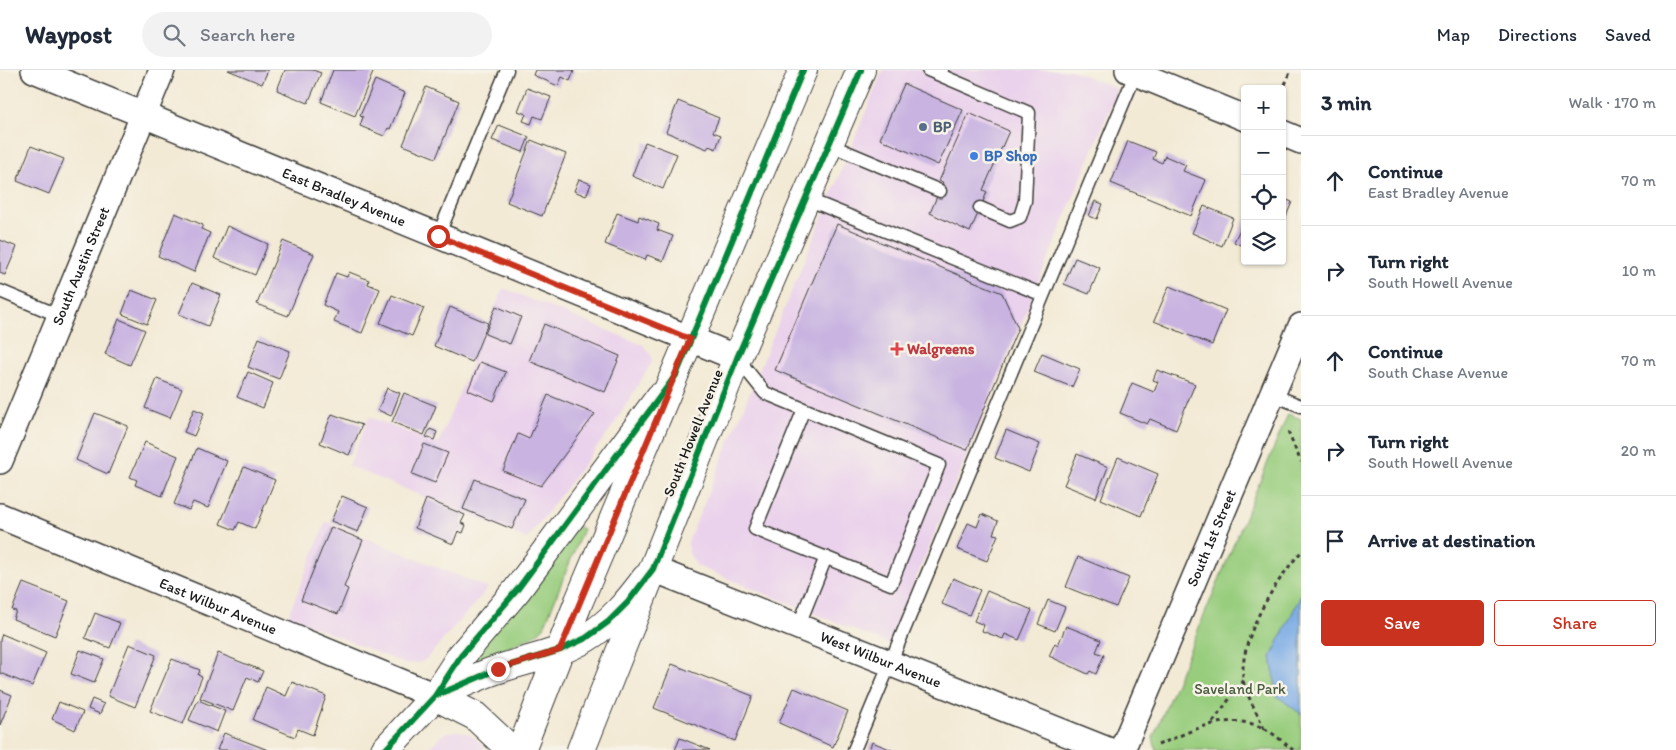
<!DOCTYPE html>
<html lang="en">
<head>
<meta charset="utf-8">
<style>
  body { margin:0; font-family:Itim,sans-serif; background:#f2f2f3; color:#1f2937 }
  .controls { position:absolute; right:15px; top:15px; display:grid; overflow:hidden; border-radius:5px; box-shadow:0 1px 4px #0004 }
  .controls button { width:45px; height:45px; display:grid; place-items:center; padding:0; border:0; border-bottom:1px solid #e0e1e3; background:#fff; color:#1f2937; font:25px sans-serif }
  .stop { position:absolute; width:15px; height:15px; margin:-11px; border:4px solid #c8321e; border-radius:50%; background:#fff }
  .stop.end { background:#c8321e; border-color:#fff; box-shadow:0 1px 5px #0008 }
  .list { margin:0; padding:0; list-style:none }
  h2 { display:flex; justify-content:space-between; align-items:center; height:65px; margin:0; padding:0 20px; font-size:21px }
  h2 small { font-size:16px; font-weight:400; color:#747a83 }
  .list li { display:grid; grid-template-columns:32px 1fr auto; gap:15px; align-items:center; box-sizing:border-box; height:90px; padding:0 20px; border-top:1px solid #e0e1e3 }
  .list b { display:block; font-size:19px; white-space:nowrap }
  .list p { margin:0; font-size:16px; white-space:nowrap; color:#747a83 }
  .list em { font-size:16px; font-style:normal; color:#747a83 }
  .actions { display:flex; gap:10px; padding:15px 20px }
  .actions a { flex:1; padding:11px 0; border:1px solid #c8321e; border-radius:5px; text-align:center; font-size:18px; color:#c8321e }
  .actions .main { background:#c8321e; color:#fff }
  .icon { flex:none; width:28px; height:28px; fill:none; stroke:currentColor; stroke-width:2; stroke-linecap:round; stroke-linejoin:round }
  .map { position:relative; flex:none; width:1301px; height:680px; overflow:hidden }
  header { display:flex; align-items:center; gap:30px; box-sizing:border-box; height:70px; padding:0 25px; background:#fff; border-bottom:1px solid #e0e1e3 }
  header strong { font-size:24px }
  nav { display:flex; gap:28px; margin-inline-start:auto; font-size:18px }
  .search { width:350px; height:45px; background:#f2f2f3; display:flex; align-items:center; gap:12px; box-sizing:border-box; padding:0 18px; border-radius:28px; color:#747a83; font-size:19px }
  main { display:flex }
  aside { flex:1; background:#fff }
  .map>svg:first-child { display:block }
  .built { fill:#ead1ec }
  .green { fill:#99cd7e; stroke:#5a744d }
  .water { fill:#7aabe5; stroke:#4b6480 }
  .building { fill:#c9b4e1 }
  .lines { fill:none; stroke-linecap:round; stroke-linejoin:round }
  .service-casing { stroke:#3c3b38; stroke-width:15 }
  .minor-casing { stroke:#3c3b38; stroke-width:28 }
  .tertiary-casing { stroke:#3c3b38; stroke-width:30 }
  .primary-casing { stroke:#3c3b38; stroke-width:30 }
  .path { stroke:#3c3b38; stroke-width:3; stroke-dasharray:4 4; stroke-linecap:butt }
  .service { stroke:#fff; stroke-width:12 }
  .minor { stroke:#fff; stroke-width:25 }
  .tertiary { stroke:#fff; stroke-width:28 }
  .primary { stroke:#fff; stroke-width:28 }
  .cycleway-casing { stroke:#f7f3e8; stroke-width:9 }
  .cycleway { stroke:#00873e; stroke-width:6 }
  .route { stroke:#c8321e; stroke-width:6 }
  .service-dot { fill:#5c6f8a; stroke:#f7f3e8; stroke-width:2 }
  .shop-dot { fill:#3f7fe0; stroke:#f7f3e8; stroke-width:2 }
  .health-dot { fill:#e0444e; stroke:#f7f3e8; stroke-width:2 }
  .labels { text-anchor:middle; dominant-baseline:central; stroke-width:5; stroke-linejoin:round; paint-order:stroke }
  .service-label { font-size:15px; font-weight:bold; fill:#4e5e75; stroke:#f7f3e8; text-anchor:start }
  .shop-label { font-size:15px; font-weight:bold; fill:#366cbe; stroke:#f7f3e8; text-anchor:start }
  .street-label { font-size:15px; fill:#1c1c1c; stroke:#f7f3e8 }
  .health-label { font-size:15px; font-weight:bold; fill:#be3a42; stroke:#f7f3e8; text-anchor:start }
  .park-label { font-size:15px; fill:#485a3e; stroke:#f7f3e8 }
</style>
</head>
<body>
<header>
<strong>Waypost</strong>
<div class="search"><svg class="icon" aria-label="search" viewBox="0 0 24 24"><circle cx="10" cy="10" r="6"/><path d="M15 15l6 6"/></svg>Search here</div>
<nav><a>Map</a><a>Directions</a><a>Saved</a></nav>
</header>
<main>
<div class="map">
<svg width="1301" height="680" viewBox="0 0 1301 680">
  <rect width="100%" height="100%" fill="#f7f3e8"/>
  <filter id="ink" filterUnits="userSpaceOnUse"><feTurbulence type="fractalNoise" baseFrequency=".02" numOctaves="2"/><feDisplacementMap in="SourceGraphic" scale="10" xChannelSelector="R" yChannelSelector="G"/><feConvolveMatrix kernelMatrix="1 2 1 2 8 2 1 2 1" color-interpolation-filters="sRGB"/></filter>
  <filter id="wash" filterUnits="userSpaceOnUse"><feTurbulence type="fractalNoise" baseFrequency=".0096" numOctaves="4" result="noise"/><feDisplacementMap in="SourceGraphic" scale="20" xChannelSelector="R" yChannelSelector="G"/><feGaussianBlur stdDeviation="1.12" result="paint"/><feColorMatrix in="noise" values="0 0 0 0 0 0 0 0 0 0 0 0 0 0 0 0 0 1.4 0 .05"/><feComposite in="paint" operator="in"/></filter>
  <g filter="url(#wash)">
    <rect width="100%" height="100%" fill="#f3ead5"/>
    <path class="built" d="M883 0H1071L1118 19 889 574 697 496 688 482V472Z
      M503 218 643 275 651 285 652 292 613 356 527 469 349 396 369 347 438 374Z
      M326 452 488 518 427 588 422 592 405 594 288 546Z
      M458 661 470 664 479 671 485 680H427L440 667 448 662Z"/>
    <path class="green" d="M1288 344 1301 349V680H1156L1153 668Z
      M577 456 583 459 544 557 535 565 474 594 470 589Z"/>
    <path class="water" d="M1301 525V644L1277 626 1271 587Z"/>
    <g id="blocks">
      <path class="building" d="M228 0H268L262 14Z
        M285 0H313L321 3 308 33 277 20Z
        M333 0H374L355 46 321 32Z
        M535 0H572L574 1 570 11 562 7 558 16 533 5Z
        M375 10 405 23 390 59 388 58 384 66 360 56 363 47 360 46Z
        M904 14 963 40 938 95 880 69Z
        M426 17 459 31 436 88 403 75Z
        M527 18 551 27 542 49 534 46 531 54 523 51 526 44 518 41Z
        M678 31 719 48 713 62 721 65 716 79 709 76 707 79 666 62Z
        M969 43 1009 61 983 120 987 122 970 162 930 143 943 112 939 111Z
        M499 55 529 67 523 82 492 70Z
        M531 70 566 84 542 146 507 132Z
        M1128 71 1156 82 1153 89 1162 93 1165 86 1186 95 1183 101 1206 110 1191 146 1111 113Z
        M645 72 677 84 663 119 632 106Z
        M31 76 64 89 49 124 17 111Z
        M579 109 591 114 586 126 574 121Z
        M1282 128 1292 132 1282 156Z
        M1095 131 1103 134 1097 149 1089 146Z
        M1204 136 1233 148 1222 176 1192 163Z
        M175 143 203 155 201 159 210 163 194 202 158 186Z
        M617 143 638 151 639 146 659 154 657 160 673 166 663 191 647 185 645 190 605 174Z
        M1245 148V177L1234 172Z
        M837 154 1002 223 1018 258 967 380 775 300Z
        M227 156 268 174 255 205 214 188Z
        M0 170 17 177 5 205 0 203Z
        M283 171 314 184 288 246 257 234Z
        M1075 188 1100 198 1089 224 1064 214Z
        M349 202 369 210 368 214 380 219 362 263 334 252 338 242 323 235 336 203 347 207Z
        M192 213 221 225 208 256 179 244Z
        M1169 216 1226 240 1212 275 1154 251Z
        M131 220 157 230 147 254 122 244Z
        M392 225 424 238 412 266 380 253Z
        M496 236 521 247 510 274 485 264Z
        M450 237 488 253 472 292 434 276Z
        M119 249 145 260 130 295 105 284Z
        M544 254 620 286 605 322 529 291Z
        M259 268 290 281 279 309 248 297Z
        M1042 283 1080 299 1072 317 1034 302Z
        M480 292 506 302 494 331 468 320Z
        M1157 300 1195 314 1176 360 1150 349 1147 354 1120 343 1132 313 1154 322 1158 312 1153 310Z
        M248 302 273 313 263 338 237 327Z
        M157 309 182 319 170 348 145 338Z
        M387 318 400 323 391 346 378 340Z
        M404 323 436 336 424 365 392 352Z
        M548 325 595 344 541 416 503 401 518 364 529 369Z
        M194 339 204 343 194 366 184 362Z
        M95 343 128 356 108 404 76 390Z
        M332 344 362 355 349 385 320 373Z
        M430 359 437 362 434 370 426 367Z
        M1006 360 1040 374 1029 402 995 388Z
        M145 372 178 386 162 426 135 415 137 410 130 407Z
        M424 374 448 383 435 413 412 404Z
        M197 378 227 391 208 438 193 432 189 440 174 434Z
        M1077 384 1108 397 1096 428 1064 415Z
        M1118 387 1158 404 1141 446 1101 429Z
        M244 397 275 410 255 459 239 452 235 460 220 454Z
        M475 409 525 429 512 459 463 439Z
        M342 426 368 437 358 462 331 451Z
        M426 429 465 445 461 453 466 455 463 463 458 461 453 474 415 458Z
        M982 444 998 451 993 464 998 465 987 491 957 479 968 453 977 457Z
        M331 457 363 470 344 517 348 519 338 544 301 530Z
        M1078 487 1129 508 1116 537 1066 517Z
        M953 508 980 520 969 545 942 534Z
        M23 513 69 531 55 566 13 549 16 541 12 540Z
        M987 521 1032 540 1019 570 1005 564 1003 569 982 561 984 555 974 551Z
        M1048 530 1065 537 1055 561 1038 554Z
        M95 543 120 553 110 578 85 568Z
        M1066 556 1101 570 1096 582 1104 585 1096 604 1090 601 1088 604 1049 586 1055 573 1058 575Z
        M2 564 46 583 32 616 0 603V570Z
        M129 574 156 585 135 637 108 626Z
        M80 580 104 589 94 613 71 604Z
        M218 583 263 601 258 612 247 607 233 641 200 628Z
        M172 589 200 600 198 605 202 607 183 654 150 641Z
        M672 594 753 626 735 671 654 638Z
        M292 612 326 626 313 665 298 659 295 667 253 650 266 617 286 626Z
        M794 618 848 641 833 677 779 653Z
        M0 620 12 625 0 655Z
        M92 629 104 634 100 644 88 639Z
        M198 630 225 641 217 662 189 650Z
        M59 632 83 642 75 660 52 649Z
        M224 663 268 680H217Z
        M680 668 710 680H675Z
        M872 672 892 680H869Z"/>
    </g>
  </g>
  <g filter="url(#ink)">
    <use href="#blocks" fill-opacity="0" stroke="#3c3b38" stroke-width="1"/>
    <g class="lines">
      <defs>
        <path id="service" d="M928 0 940 5 942 0
          M940 5 1029 43 1025 131 1020 147 1010 151 980 138
          M830 75 940 121
          M807 129 1043 225
          M438 166 507 0
          M0 221 60 246
          M737 288 765 323 939 395 891 514 755 459 804 339
          M1273 325 1301 336
          M798 557 826 487
          M854 680 1137 0"/>
        <g id="minor">
          <path id="s1" d="M34 0 737 288"/>
          <path d="M1128 0 1245 48"/>
          <path d="M1282 63 1301 71"/>
          <path id="s2" d="M0 391 162 0"/>
          <path id="s3" d="M0 446 435 626"/>
          <path id="s4" d="M653 499 1108 680"/>
          <path id="s5" d="M1122 680 1301 256"/>
        </g>
        <path id="tertiary" d="M435 626C456 617 477 606 499 599 528 589 560 584 586 568 611 553 629 531 646 508
          M385 680 435 626 461 586 517 520 660 327"/>
        <path id="primary" d="M435 626 475 646 506 675 508 680
          M521 680 579 531 803 0
          M581 680 737 288 861 0"/>
      </defs>
      <use href="#service" class="service-casing"/>
      <use href="#minor" class="minor-casing"/>
      <use href="#tertiary" class="tertiary-casing"/>
      <use href="#primary" class="primary-casing"/>
      <path class="path" d="M1282 22 1291 0
        M1288 362 1301 392
        M1213 652 1243 610
        M1264 659C1259 646 1244 621 1243 609 1240 566 1274 513 1301 482
        M1158 675C1192 661 1228 640 1265 659 1275 664 1284 673 1293 680"/>
      <use href="#service" class="service"/>
      <use href="#minor" class="minor"/>
      <use href="#tertiary" class="tertiary"/>
      <use href="#primary" class="primary"/>
      <defs>
        <path id="cycleway" d="M435 626 498 599 560 580 586 568 608 552 628 532 653 499 737 288 861 0
          M385 680 435 626 461 586 517 520 676 305 803 0"/>
      </defs>
      <use href="#cycleway" class="cycleway-casing"/>
      <use href="#cycleway" class="cycleway"/>
    </g>
  </g>
  <g class="lines" filter="url(#ink)">
    <path class="route" d="M438 166 690 269 560 580 498 599"/>
  </g>
  <circle class="service-dot" cx="923" cy="57" r="5"/>
  <circle class="shop-dot" cx="974" cy="86" r="5"/>
  <path class="health-dot" d="M894.5 271.5h5v5h5v5h-5v5h-5v-5h-5v-5h5z"/>
  <g class="labels">
    <g class="service-label">
      <text x="933" y="57">BP</text>
    </g>
    <g class="shop-label">
      <text x="984" y="86">BP Shop</text>
    </g>
    <g class="street-label">
      <text stroke="none"><textPath href="#s1" startOffset="335">East Bradley Avenue</textPath></text>
      <text stroke="none"><textPath href="#s2" startOffset="211">South Austin Street</textPath></text>
      <text transform="translate(693 363) rotate(-68)">South Howell Avenue</text>
      <text stroke="none"><textPath href="#s5" startOffset="230">South 1st Street</textPath></text>
      <text stroke="none"><textPath href="#s3" startOffset="236">East Wilbur Avenue</textPath></text>
      <text stroke="none"><textPath href="#s4" startOffset="245">West Wilbur Avenue</textPath></text>
    </g>
    <g class="health-label">
      <text x="907" y="279">Walgreens</text>
    </g>
    <g class="park-label">
      <text x="1240" y="619">Saveland Park</text>
    </g>
  </g>
</svg>
<div class="controls">
<button>+</button>
<button>−</button>
<button><svg class="icon" aria-label="locate" viewBox="0 0 24 24"><circle cx="12" cy="12" r="6"/><path d="M12 2v4M12 18v4M2 12h4M18 12h4"/></svg></button>
<button><svg class="icon" aria-label="layers" viewBox="0 0 24 24"><path d="M12 4l9 5-9 5-9-5zM3 14l9 5 9-5"/></svg></button>
</div>
<div class="stop" style="left:438px;top:166px"></div>
<div class="stop end" style="left:498px;top:599px"></div>
</div>
<aside>
<h2>3 min<small>Walk · 170 m</small></h2>
<ul class="list">
<li><svg class="icon" aria-label="ahead" viewBox="0 0 24 24"><path d="M12 20V5M6 11l6-6 6 6"/></svg><div><b>Continue</b><p>East Bradley Avenue</p></div><em>70 m</em></li>
<li><svg class="icon" aria-label="right" viewBox="0 0 24 24"><path d="M7 20v-9h11M14 6l5 5-5 5"/></svg><div><b>Turn right</b><p>South Howell Avenue</p></div><em>10 m</em></li>
<li><svg class="icon" aria-label="ahead" viewBox="0 0 24 24"><path d="M12 20V5M6 11l6-6 6 6"/></svg><div><b>Continue</b><p>South Chase Avenue</p></div><em>70 m</em></li>
<li><svg class="icon" aria-label="right" viewBox="0 0 24 24"><path d="M7 20v-9h11M14 6l5 5-5 5"/></svg><div><b>Turn right</b><p>South Howell Avenue</p></div><em>20 m</em></li>
<li><svg class="icon" aria-label="arrive" viewBox="0 0 24 24"><path d="M6 21V4h12l-3 4 3 4H6"/></svg><div><b>Arrive at destination</b></div></li>
</ul>
<div class="actions"><a class="main">Save</a><a>Share</a></div>
</aside>
</main>
</body>
</html>
